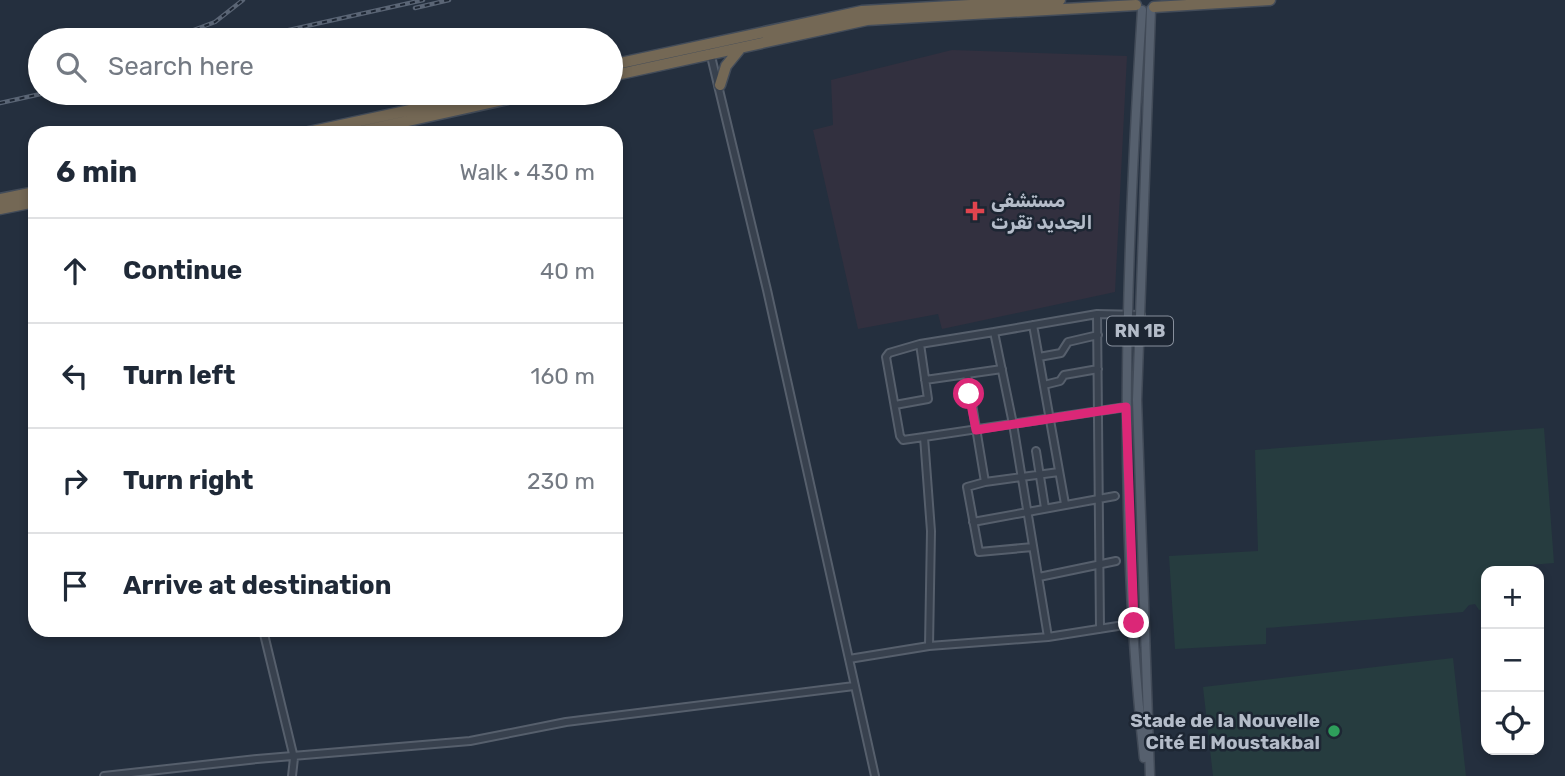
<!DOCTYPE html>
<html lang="en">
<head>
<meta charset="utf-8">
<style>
  body { margin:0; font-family:Rubik,Vazirmatn,sans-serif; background:#f6f6f7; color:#1f2937 }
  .controls { position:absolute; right:21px; bottom:21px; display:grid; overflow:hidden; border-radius:14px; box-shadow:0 4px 10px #0003 }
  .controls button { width:63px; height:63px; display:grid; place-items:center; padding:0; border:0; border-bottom:2px solid #e0e1e3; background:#fff; color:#1f2937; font:35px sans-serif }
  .stop { position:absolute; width:21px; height:21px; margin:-16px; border:5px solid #db2777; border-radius:50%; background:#fff }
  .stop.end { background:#db2777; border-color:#fff; box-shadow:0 2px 7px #0008 }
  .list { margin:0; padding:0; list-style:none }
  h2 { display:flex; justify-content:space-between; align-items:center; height:91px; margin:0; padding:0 28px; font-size:30px }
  h2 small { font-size:23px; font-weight:400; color:#747a83 }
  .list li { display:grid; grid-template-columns:46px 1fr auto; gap:21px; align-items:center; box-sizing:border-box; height:105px; padding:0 28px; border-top:2px solid #e0e1e3 }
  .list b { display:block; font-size:26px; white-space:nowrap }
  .list em { font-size:23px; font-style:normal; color:#747a83 }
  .icon { flex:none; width:38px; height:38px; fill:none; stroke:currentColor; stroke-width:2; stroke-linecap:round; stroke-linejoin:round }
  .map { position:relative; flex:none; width:1565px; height:776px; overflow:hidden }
  .search { position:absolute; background:#fff; box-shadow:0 4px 10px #0003; left:28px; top:28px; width:595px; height:77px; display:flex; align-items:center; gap:18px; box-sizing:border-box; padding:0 24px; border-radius:38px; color:#747a83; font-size:26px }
  .panel { position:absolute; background:#fff; box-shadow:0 4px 10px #0003; left:28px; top:126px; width:595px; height:511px; border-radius:21px }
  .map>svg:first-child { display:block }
  .medical { fill:#32303f }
  .green { fill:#263c3f }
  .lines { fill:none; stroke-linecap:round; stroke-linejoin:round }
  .minor-casing { stroke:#565f6c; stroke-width:10 }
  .major-casing { stroke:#414a57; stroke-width:11 }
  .highway-casing { stroke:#434c59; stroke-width:13 }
  .minor { stroke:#38414e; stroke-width:6 }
  .major { stroke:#56606e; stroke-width:8 }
  .highway { stroke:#746855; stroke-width:10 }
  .rail-casing { stroke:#5a6575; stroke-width:4.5 }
  .rail { stroke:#1d2633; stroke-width:2; stroke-dasharray:5; stroke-linecap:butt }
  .route { stroke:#db2777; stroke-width:9 }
  .health-dot { fill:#e0444e; stroke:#1d2633; stroke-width:2.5 }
  .leisure-dot { fill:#2e9e5b; stroke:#1d2633; stroke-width:2.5 }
  .labels { text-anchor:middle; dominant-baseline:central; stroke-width:5; stroke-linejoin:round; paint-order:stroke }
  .shield { fill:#1d2633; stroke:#878f9c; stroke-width:2 }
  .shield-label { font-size:18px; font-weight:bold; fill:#b4bcc9 }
  .poi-label { font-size:19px; font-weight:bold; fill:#b4bcc9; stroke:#1d2633; text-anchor:start }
</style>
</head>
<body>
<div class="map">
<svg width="1565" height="776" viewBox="0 0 1565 776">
  <rect width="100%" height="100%" fill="#242f3e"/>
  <path class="medical" d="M952 50 1127 56 1115 292 942 329 938 314 858 329 813 130 833 125 831 80Z"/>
  <path class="green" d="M1544 428 1554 563 1530 565 1524 571H1486V609L1479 610 1475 604 1469 605 1463 612 1266 628V644L1175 649 1169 556 1258 551 1255 450Z
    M1453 658 1466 776H1213L1203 687Z"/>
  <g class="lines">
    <defs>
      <path id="minor" d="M710 52 767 290 875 776
        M1097 314 1100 629
        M1033 325 1065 504
        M1039 357 1061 353 1068 342 1098 335
        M967 374 985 482
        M925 380 1002 369
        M1044 385 1060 381 1064 375 1098 369
        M895 405 928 399 920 344
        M924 437 903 440 900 436 886 357 889 353 920 344 994 332
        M1036 451 1045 508
        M973 522 1115 496
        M1033 547 979 552 967 487 985 482 1059 472
        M1039 577 1116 561
        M1124 625 1048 637 1013 424 994 332 1097 314 1141 315
        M263 630 294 758 292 776
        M929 646 931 531 924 437 1126 407
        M849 659 929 646 1048 637
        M104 776 257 759 470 741 566 722 854 686"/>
      <path id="major" d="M1142 10C1126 259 1117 510 1144 758
        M1150 776 1137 400 1151 9"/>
      <path id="highway" d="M1154 7 1270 0
        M611 65 862 11 1060 0
        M611 76 867 20 1136 5
        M720 85 726 66 739 50
        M304 133 489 93
        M353 133 535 93
        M0 199 35 192
        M0 209 35 202"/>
    </defs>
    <use href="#minor" class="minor-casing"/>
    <use href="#major" class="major-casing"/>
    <use href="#highway" class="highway-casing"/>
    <use href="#minor" class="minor"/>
    <use href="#major" class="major"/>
    <use href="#highway" class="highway"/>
    <defs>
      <path id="rail" d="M415 8 449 0
        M167 40 215 22 243 0
        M244 40 423 0
        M0 103 45 93"/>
    </defs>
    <use href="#rail" class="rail-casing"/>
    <use href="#rail" class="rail"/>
  </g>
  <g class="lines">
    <path class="route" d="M969 394 976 430 1126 407 1134 623"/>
  </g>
  <path class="health-dot" d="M971.5 200.5h7v7h7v7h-7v7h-7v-7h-7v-7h7z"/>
  <circle class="leisure-dot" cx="1334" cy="731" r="7"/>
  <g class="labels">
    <rect class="shield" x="1107" y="316.5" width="66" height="29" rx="5"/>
    <g class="shield-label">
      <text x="1140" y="331">RN 1B</text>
    </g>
    <g class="poi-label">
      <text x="991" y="200">مستشفى<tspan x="991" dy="22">الجديد تقرت</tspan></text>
      <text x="1320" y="720" text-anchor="end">Stade de la Nouvelle<tspan x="1320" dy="22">Cité El Moustakbal</tspan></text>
    </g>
  </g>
</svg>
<div class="controls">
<button>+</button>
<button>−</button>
<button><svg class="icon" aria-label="locate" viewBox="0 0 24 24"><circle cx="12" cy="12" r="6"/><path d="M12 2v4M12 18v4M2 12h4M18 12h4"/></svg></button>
</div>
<div class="stop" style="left:969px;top:394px"></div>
<div class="stop end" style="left:1134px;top:623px"></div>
<div class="search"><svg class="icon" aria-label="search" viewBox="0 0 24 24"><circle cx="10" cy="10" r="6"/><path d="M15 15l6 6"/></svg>Search here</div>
<section class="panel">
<h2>6 min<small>Walk · 430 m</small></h2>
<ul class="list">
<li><svg class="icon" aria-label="ahead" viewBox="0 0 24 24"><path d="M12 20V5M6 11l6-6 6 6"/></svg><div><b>Continue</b></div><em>40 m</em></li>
<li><svg class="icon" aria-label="left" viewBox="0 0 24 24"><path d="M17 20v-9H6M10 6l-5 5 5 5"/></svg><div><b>Turn left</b></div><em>160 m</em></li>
<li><svg class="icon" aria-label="right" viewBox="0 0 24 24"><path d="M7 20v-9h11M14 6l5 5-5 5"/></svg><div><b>Turn right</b></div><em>230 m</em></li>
<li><svg class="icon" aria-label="arrive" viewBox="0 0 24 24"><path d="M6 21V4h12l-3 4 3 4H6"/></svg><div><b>Arrive at destination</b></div></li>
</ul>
</section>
</div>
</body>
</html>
